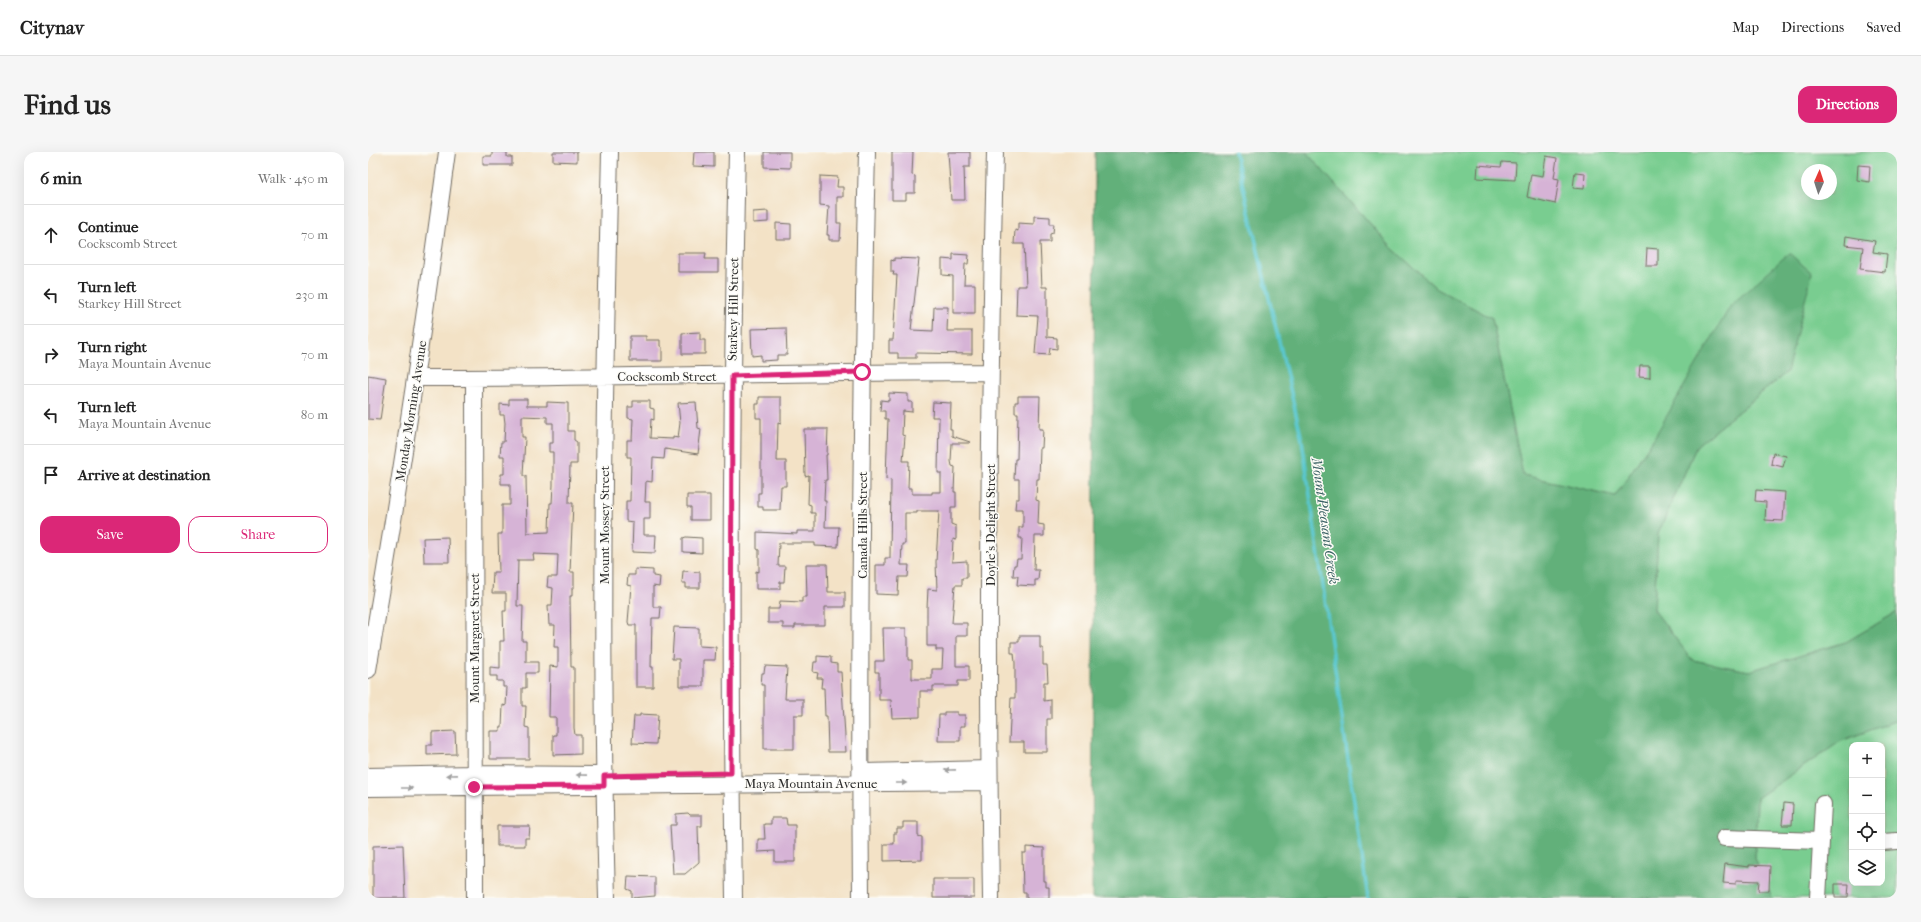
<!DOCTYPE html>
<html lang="en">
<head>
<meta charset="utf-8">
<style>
  body { margin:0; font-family:"IM FELL French Canon",serif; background:#f6f6f6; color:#222 }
  .controls { position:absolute; right:12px; bottom:12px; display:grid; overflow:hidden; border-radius:8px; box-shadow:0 4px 16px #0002 }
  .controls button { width:36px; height:36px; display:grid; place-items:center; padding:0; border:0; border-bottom:1px solid #e0e0e0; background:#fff; color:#222; font:20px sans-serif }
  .compass { position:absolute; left:1433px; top:12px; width:36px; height:36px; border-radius:50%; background:#fff; box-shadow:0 4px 16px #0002; rotate:3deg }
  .stop { position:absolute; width:12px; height:12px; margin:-9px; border:3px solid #db2777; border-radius:50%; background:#fff }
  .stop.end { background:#db2777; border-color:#fff; box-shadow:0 1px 4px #0008 }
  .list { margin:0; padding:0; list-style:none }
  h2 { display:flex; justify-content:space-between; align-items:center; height:52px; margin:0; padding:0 16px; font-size:17px }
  h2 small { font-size:13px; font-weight:400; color:#767676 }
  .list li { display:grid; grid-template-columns:26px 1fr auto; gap:12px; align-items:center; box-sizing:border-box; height:60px; padding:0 16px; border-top:1px solid #e0e0e0 }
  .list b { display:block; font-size:15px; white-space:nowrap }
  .list p { margin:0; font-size:13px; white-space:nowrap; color:#767676 }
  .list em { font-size:13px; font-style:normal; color:#767676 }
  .actions { display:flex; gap:8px; padding:12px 16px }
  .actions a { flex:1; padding:9px 0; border:1px solid #db2777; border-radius:12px; text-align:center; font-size:14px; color:#db2777 }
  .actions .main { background:#db2777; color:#fff }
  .icon { flex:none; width:22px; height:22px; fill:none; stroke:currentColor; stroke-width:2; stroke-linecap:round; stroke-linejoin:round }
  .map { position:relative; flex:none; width:1529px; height:746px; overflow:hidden; border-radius:12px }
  header { display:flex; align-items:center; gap:24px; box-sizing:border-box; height:56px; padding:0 20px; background:#fff; border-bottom:1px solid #e0e0e0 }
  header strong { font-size:19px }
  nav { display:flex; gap:22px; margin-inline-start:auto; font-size:14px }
  .intro { display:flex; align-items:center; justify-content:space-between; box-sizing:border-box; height:96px; padding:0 24px }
  h1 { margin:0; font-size:28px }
  .button { padding:10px 18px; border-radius:12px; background:#db2777; color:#fff; font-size:14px; font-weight:700 }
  main { display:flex; gap:24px; padding:0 24px }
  aside { flex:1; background:#fff; border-radius:12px; box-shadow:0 4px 16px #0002 }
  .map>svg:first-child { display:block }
  .green { fill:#79cd90; stroke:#527c5e; fill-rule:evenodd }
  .forest { fill:#62b07a; stroke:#466e52 }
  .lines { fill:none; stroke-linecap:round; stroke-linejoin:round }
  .stream { stroke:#5ac8d0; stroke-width:3.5 }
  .building { fill:#d6b3d6; fill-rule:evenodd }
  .minor-casing { stroke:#716b61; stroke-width:18 }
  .minor { stroke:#fff; stroke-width:16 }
  .oneway { fill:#a0a0a0 }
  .route { stroke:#db2777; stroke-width:5 }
  .labels { text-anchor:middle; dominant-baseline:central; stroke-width:3; stroke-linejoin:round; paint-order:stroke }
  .street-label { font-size:13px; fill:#2b2b2b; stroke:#fdfcf7 }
  .water-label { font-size:14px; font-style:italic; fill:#3b6265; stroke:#fdfcf7 }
</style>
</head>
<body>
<header>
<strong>Citynav</strong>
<nav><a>Map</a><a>Directions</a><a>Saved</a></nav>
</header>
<div class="intro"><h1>Find us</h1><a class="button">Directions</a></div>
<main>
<aside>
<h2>6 min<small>Walk · 450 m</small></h2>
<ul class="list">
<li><svg class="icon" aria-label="ahead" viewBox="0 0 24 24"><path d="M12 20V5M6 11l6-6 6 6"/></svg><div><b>Continue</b><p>Cockscomb Street</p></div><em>70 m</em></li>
<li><svg class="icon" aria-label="left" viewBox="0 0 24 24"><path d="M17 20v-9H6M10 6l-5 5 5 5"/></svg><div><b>Turn left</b><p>Starkey Hill Street</p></div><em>230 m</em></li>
<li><svg class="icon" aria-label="right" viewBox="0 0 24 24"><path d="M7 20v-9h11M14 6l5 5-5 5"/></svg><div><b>Turn right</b><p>Maya Mountain Avenue</p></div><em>70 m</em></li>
<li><svg class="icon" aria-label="left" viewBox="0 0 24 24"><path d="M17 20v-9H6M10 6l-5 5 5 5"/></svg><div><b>Turn left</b><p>Maya Mountain Avenue</p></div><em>80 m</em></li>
<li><svg class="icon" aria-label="arrive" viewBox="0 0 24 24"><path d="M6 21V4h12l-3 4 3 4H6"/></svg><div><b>Arrive at destination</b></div></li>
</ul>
<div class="actions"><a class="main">Save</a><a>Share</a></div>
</aside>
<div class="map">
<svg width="1529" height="746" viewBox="0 0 1529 746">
  <rect width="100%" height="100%" fill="#fdfcf7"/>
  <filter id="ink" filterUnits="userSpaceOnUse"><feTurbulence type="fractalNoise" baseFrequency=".025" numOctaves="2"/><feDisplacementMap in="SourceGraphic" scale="8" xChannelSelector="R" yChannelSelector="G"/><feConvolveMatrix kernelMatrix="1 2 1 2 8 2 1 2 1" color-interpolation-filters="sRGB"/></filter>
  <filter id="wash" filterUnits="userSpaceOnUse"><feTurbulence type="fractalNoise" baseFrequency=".012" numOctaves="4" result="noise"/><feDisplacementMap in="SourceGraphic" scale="16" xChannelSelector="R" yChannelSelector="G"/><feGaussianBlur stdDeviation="0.9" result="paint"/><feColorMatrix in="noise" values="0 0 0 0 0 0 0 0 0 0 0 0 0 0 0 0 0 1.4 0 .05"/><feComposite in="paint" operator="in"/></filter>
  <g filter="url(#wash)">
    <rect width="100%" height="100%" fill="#f3e2c6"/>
    <path class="green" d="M938 0H1529V460L1478 490 1381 519 1324 508 1286 458 1290 382 1329 293 1419 220 1286 286 1247 344 1155 323 1124 166 1069 137 1024 96ZM1439 18H1463V42H1439Z
      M1529 568V746H1404L1387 706 1389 646 1473 589ZM1484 593H1514V731H1484Z"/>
    <path class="forest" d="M727 0H938L1024 96 1069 137 1124 166 1155 323 1247 344 1286 286 1363 153 1421 101 1444 121 1419 220 1329 293 1290 382 1286 458 1324 508 1381 519 1478 490 1529 460V568L1473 589 1389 646 1387 706 1404 746H724Z"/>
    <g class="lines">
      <path class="stream" d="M867 0 934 288 1000 746"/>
    </g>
    <g id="blocks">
      <path class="building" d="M124 0H139V5H144V13H115V4H124Z
        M185 0H209V10L185 9Z
        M326 0H346V15L325 14Z
        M396 0H422V16L396 15Z
        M524 0H545L544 23 547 24V41H538V48H524Z
        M580 0H602V15H596L597 48H583Z
        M1178 4 1189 6 1186 26 1191 27 1187 52 1159 45 1163 22 1175 24Z
        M1134 10 1148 11 1147 28 1109 26 1110 13 1133 15Z
        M1490 13 1502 14 1501 30 1489 28Z
        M1207 20 1217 21 1216 37 1205 36Z
        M452 24 470 25 469 35H475V45H469V71H473L472 88H461V83H459L461 54 452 53Z
        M400 59V70L385 71V60Z
        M666 64 682 65V72H686L685 81 682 82V90H672L674 135H679V185L689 186V197L682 196 681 203 667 202 670 164 648 163 649 134H658L656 92H646L647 78 650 79V71L666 72Z
        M408 71 423 72V87H408Z
        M1478 84 1507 89 1505 100 1519 102 1517 120 1492 117 1495 95 1477 93Z
        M1279 96 1290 97V114H1278Z
        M310 101H338L337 107H350V120H310Z
        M585 102 601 103 600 112H597L596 132H607V161H585V124L574 123V107L585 108Z
        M526 106 551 107 543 178 565 179 566 155H580L579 179H604V202L548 201V206H530V201H521V188H525L529 123H525L526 120H523V108L526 109Z
        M418 176 419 203H409V208L393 209V203L384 204 383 177Z
        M332 180V188H337V202H314V181Z
        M262 184H278V188H292V194L294 195V209H262Z
        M1272 214H1282V226L1271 225Z
        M0 223 18 226 12 268 0 267Z
        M521 241 540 242V250H544V260L535 259 534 283 537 284 535 309H541L540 336H544V342H564V340H573V321H570L571 265H564L565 250 583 251 582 277H584V284L602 290V291H584L583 309 584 314 587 315 586 340H588V355H583V372L588 374V388L585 387 584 410 599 409V426H594V433H587L584 471H599V484H588V514H601V529H590V534H565V539H552V565L524 566 523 548H511V520H507V509H516L515 476H538V485H540V508H544V527H564V517H574L575 498H568V494H559V456L560 437 569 438 568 410 571 359H549V361H537V392H534L533 413H541L540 425H531L530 443 508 442V413H517V406H522L523 328 518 327 520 267H517V259H512L513 248 521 249Z
        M650 244H672L671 277H675L674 296H672L671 327H669L668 348 671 349 670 372 676 373V384H667L666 418H671L670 428H667V434L649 433 650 424H645L646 413H648L649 407H653L654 386H651V375H655V357H647L648 347H651V327H646L647 307H649L650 261H647V250H650Z
        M391 245H413V272L410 271 409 309H418V334H413L412 358H395V355H390V341H393V266H388V252H391Z
        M141 247H159V254H179V250L200 251V279H206V288L209 290V312H202L201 351H205L202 420H206V436H204V444H202L203 515H206V576L207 583H213V602L185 603V583H188V565H181L182 514 190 515V495H186L187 473H181L180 453H184L185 436 179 435 180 425H189L190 403 165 402 166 408H150L149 454H155L154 489H158V510H170V521H158V536H154V554H158L157 575 161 576V607H122V579H132V575H134L135 553 138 554 139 535H135V529H129V524H122V515L132 516V489H136L135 459H138V441H124L125 420H131L130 382H134V353H142V332H133V322H136V304H132L133 290H136L137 271 136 263H132V252L141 253ZM154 264 179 265V271H185V291H181V300H185V333L184 351H182L181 380 159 381 158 324H155L157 285H154Z
        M265 249H282V256L286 257V268L283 267 282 286 305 287V285L310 286 312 271 310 251 328 250 330 276 333 277 330 302 297 297 296 307 285 306 284 330 278 329 277 350H282V367H276V383H288L287 401 264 400 265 370 258 369V349H262L263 305H259V288H264L265 267 260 266V255H265Z
        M436 277H460L459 303H458L459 328H457L456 349H458L457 375H471L470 395 447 394V391H411L410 414H417L416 430H412V437H388V419L391 420V398L389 397V380L429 382V379H447V361H443V353L440 352 441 323 437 324Z
        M1405 301 1418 304 1415 315 1403 312Z
        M1388 338 1417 340 1415 369 1397 368 1398 350 1387 349Z
        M319 343H342V368H323V355H319Z
        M80 385 81 410H56L55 386Z
        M318 385 334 386V401L315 400V386Z
        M438 412H459L460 440H477V455H457V473H427V476H415V471H400V457H411L412 449 434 450V445H439Z
        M267 417 285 418V424L292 425 291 435 285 434V455H293L292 466H284L283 515H285V535H268V473H261L260 470 263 434 259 433 260 423H267Z
        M315 419 332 420V436H318V431H314Z
        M306 475 331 476V494L348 495 347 508H335V534H311V507H304Z
        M651 484H672V496H675V513H679L680 530H676V549L683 548V567H679V600H656V590H641L643 546H647V511L646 501H643V490H651Z
        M449 504 463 505V511L469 512V520H473L478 600H460L459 564H457L456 536H453L454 526H449L450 521 445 520 446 510H449Z
        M397 514 419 515 417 547H435V563H426V597H396V533H393L394 521H396Z
        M576 560H589V563H597V574H592V589H570L571 563H576Z
        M272 562 290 563 288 592 264 591 266 564H272Z
        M87 579 88 602 59 603V593H64V580Z
        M1416 651 1425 652 1424 673H1414Z
        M320 661 322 663H334V674H330L331 710 317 722H305L302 673H308V662Z
        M403 666H418L419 673H427V710H407V699L390 700V687H397L396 672H403Z
        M535 670H550V684L554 685V708L516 709V692H526V681H529V676H535Z
        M129 674H162L161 686H157V694H129Z
        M35 693 37 746H5V694Z
        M658 695 676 696V729H678V735H681V746H658V740H655L654 701H658Z
        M1357 712 1381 715V713L1402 714 1401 739H1390L1391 729 1368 728V732L1355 731Z
        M260 724 287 725V744L264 746V739L259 737Z
        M565 727H606V746H565Z
        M1467 732H1481L1480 745H1467Z"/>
    </g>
  </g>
  <g filter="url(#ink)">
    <use href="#blocks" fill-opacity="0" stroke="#716b61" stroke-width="1"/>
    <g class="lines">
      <defs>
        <path id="minor" d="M47 226C239 226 430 220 622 220
          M106 226 107 746
          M0 518C30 346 56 173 79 0
          M497 620 621 617
          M0 624 106 622 231 623
          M0 636 621 630
          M1356 686 1453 689
          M1514 690 1529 689
          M239 746C232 497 236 248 242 0
          M366 746C362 497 363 249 369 0
          M493 746C491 497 493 249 499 0
          M623 746C619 497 621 249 627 0
          M1450 746 1455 652"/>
      </defs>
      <use href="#minor" class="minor-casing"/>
      <use href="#minor" class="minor"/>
    </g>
    <defs><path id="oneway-solid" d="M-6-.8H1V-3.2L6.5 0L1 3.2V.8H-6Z"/></defs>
    <g class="oneway">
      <use href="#oneway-solid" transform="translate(582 618) rotate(179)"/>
      <use href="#oneway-solid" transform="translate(84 623) rotate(179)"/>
      <use href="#oneway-solid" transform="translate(214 623) rotate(-179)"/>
      <use href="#oneway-solid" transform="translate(533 631)"/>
      <use href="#oneway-solid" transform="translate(39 636)"/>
    </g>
  </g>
  <g class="lines" filter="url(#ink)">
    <path class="route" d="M106 635 236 634V624L363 621 364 224 494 220"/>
  </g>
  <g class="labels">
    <g class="street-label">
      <text transform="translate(365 157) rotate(-89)">Starkey Hill Street</text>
      <text x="299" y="224">Cockscomb Street</text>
      <text transform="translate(43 259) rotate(-81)">Monday Morning Avenue</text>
      <text transform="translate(236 373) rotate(-90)">Mount Mossey Street</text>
      <text transform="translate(494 373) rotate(-90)">Canada Hills Street</text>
      <text transform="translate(622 373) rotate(-90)">Doyle's Delight Street</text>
      <text transform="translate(106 486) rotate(-90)">Mount Margaret Street</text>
      <text x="443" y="631">Maya Mountain Avenue</text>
    </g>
    <g class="water-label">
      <text transform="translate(957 369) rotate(82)">Mount Pleasant Creek</text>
    </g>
  </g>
</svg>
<div class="controls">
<button>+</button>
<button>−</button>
<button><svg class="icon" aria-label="locate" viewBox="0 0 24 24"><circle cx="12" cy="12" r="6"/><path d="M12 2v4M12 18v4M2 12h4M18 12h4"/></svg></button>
<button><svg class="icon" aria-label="layers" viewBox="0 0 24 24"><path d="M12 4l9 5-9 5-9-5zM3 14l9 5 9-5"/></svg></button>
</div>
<svg class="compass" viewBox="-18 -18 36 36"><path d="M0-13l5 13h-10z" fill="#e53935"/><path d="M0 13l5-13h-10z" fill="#767676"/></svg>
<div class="stop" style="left:494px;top:220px"></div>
<div class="stop end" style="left:106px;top:635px"></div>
</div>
</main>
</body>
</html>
